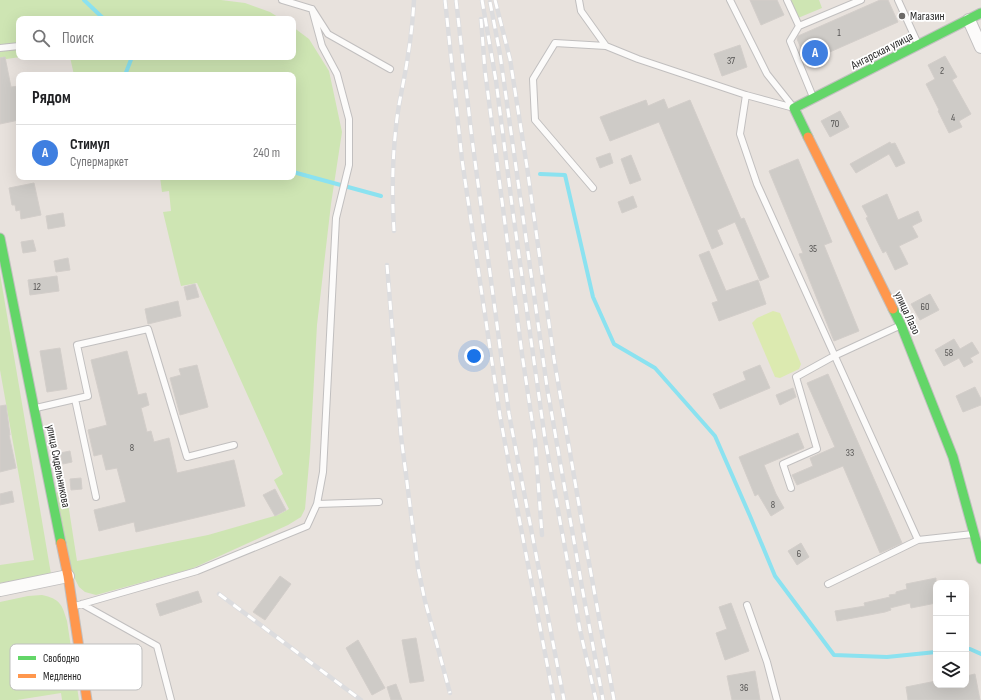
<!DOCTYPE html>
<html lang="ru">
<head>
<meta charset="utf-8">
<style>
  body { margin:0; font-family:"Sofia Sans Condensed",sans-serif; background:#f6f6f6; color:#202124 }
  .controls { position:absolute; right:12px; bottom:12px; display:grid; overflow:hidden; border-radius:8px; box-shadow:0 4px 16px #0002 }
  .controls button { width:36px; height:36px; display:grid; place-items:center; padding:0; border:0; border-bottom:1px solid #e0e0e0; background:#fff; color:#202124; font:20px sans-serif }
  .you { position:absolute; left:474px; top:356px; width:14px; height:14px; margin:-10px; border:3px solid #fff; border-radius:50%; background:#1a73e8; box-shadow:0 0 0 6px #1a73e833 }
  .badge { display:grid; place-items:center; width:26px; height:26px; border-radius:50%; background:#6c6a68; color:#fff; font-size:13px; font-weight:700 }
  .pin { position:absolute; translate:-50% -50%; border:2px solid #fff; box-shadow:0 1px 4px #0006 }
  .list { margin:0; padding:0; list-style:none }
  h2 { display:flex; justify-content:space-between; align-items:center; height:52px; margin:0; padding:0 16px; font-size:17px }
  h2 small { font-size:13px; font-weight:400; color:#757577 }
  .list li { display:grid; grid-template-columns:26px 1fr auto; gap:12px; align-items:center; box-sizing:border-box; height:56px; padding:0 16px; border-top:1px solid #e0e0e0 }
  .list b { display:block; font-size:15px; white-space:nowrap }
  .list p { margin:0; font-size:13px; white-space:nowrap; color:#757577 }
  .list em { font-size:13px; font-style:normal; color:#757577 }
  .icon { flex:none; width:22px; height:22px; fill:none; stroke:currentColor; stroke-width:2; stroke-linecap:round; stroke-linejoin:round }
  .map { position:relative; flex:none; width:981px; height:700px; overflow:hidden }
  .search { position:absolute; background:#fff; box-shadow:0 4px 16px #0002; left:16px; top:16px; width:280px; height:44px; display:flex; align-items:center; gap:10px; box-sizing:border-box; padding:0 14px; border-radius:8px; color:#757577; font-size:15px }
  .panel { position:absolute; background:#fff; box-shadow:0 4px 16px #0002; left:16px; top:72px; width:280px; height:108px; border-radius:8px }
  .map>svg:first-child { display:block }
  .green { fill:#cee5b3 }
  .pitch { fill:#dceab0 }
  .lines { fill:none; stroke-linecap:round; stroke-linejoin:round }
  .stream { stroke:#8be2f0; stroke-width:4 }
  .building { fill:#cecbc7; stroke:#d3ceca }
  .lane-casing { stroke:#c1bfbf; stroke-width:8 }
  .street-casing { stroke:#c1bfbf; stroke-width:14 }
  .fast-casing { stroke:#c1bfbf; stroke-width:11 }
  .slow-casing { stroke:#c1bfbf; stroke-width:11 }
  .lane { stroke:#fcfbfa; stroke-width:6 }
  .street { stroke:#fcfbfa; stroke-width:12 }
  .fast { stroke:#63d668; stroke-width:9 }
  .slow { stroke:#ff974d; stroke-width:9 }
  .rail-casing { stroke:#dcdcde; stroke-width:4.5 }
  .rail { stroke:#fff; stroke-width:3; stroke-dasharray:9; stroke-linecap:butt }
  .poi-dot { fill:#6c6a68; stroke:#fff; stroke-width:1.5 }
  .labels { text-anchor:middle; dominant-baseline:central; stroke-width:3.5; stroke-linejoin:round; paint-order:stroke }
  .number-label { font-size:10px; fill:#535251 }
  .poi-label { font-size:12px; fill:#292929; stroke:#fff; text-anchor:start }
  .street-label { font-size:12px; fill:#292929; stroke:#fff }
  .key { fill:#fff; stroke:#bfbfbf; stroke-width:1 }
  .key-label { font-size:11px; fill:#292929 }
</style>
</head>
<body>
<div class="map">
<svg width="981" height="700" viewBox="0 0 981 700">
  <rect width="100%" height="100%" fill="#e8e2dd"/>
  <path class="green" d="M0 0H221L245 3 270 12 281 19H19V57H20L0 60Z
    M790 0H819L822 8 798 18Z
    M293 27 309 39 329 71 342 132 331 204 317 325 310 452 305 509 301 517 288 525 191 569 96 595 85 592 79 587 72 573 56 493 66 490 77 561 208 535 278 515 289 509 274 480 283 474 197 283 181 286 174 258 163 212 171 211 169 191 162 192 160 177H293V75H74L70 57H293Z
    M0 274 51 574 0 583V565L34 560 0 370Z
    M42 595C60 599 62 604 67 621L79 700H62L61 693 17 700H0V602L28 596Z"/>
  <path class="pitch" d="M773 311 780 313 801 364 799 369 780 378 775 377 752 323 757 318Z"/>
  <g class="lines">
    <path class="stream" d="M84 0 104 19
      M125 75 132 57
      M293 172 381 196
      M540 174 565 175 593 297 614 344 655 368 715 436 750 516 775 576 834 655 887 657 936 652
      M966 649H970L981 654"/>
  </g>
  <path class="building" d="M750 0H777L784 15 761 25Z
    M880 0H888L898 22 807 62 797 39 798 36Z
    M740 45 747 67 722 76 714 54Z
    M945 56 957 77 952 80 971 114 959 121 962 127 949 133 938 111 939 110 926 84 935 79 928 65Z
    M5 57 11 87 19 86V120L0 124V58Z
    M664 99 668 109 690 100 741 219 744 218 769 277 760 281 735 222 717 230 723 244 712 249 659 122 610 141 600 117 646 100 648 106Z
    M840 111 849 127 830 137 821 121Z
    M890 142 891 144 895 143 905 163 896 167 889 154 856 173 850 164Z
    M610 153 613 163 600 168 596 158Z
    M631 155 641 180 630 184 621 159Z
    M798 159 832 242 824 245 859 331 834 341 799 254 803 253 769 171Z
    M34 183 41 215 21 219 20 210 16 211 15 205H12L9 188Z
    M887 194 898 220 918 211 922 221 912 226 918 237 899 246 908 264 895 270 886 251 883 253 877 241 866 218 868 217 862 206Z
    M633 196 637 207 622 213 618 202Z
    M63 213 65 226 48 229 46 216Z
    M33 240 36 251 23 253 21 242Z
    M709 251 726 291 758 280 766 304 719 321 712 303 718 301 699 255Z
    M68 258 70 270 56 272 54 261Z
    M57 276 59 291 30 295 28 280Z
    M195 284 199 297 187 300 184 287Z
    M930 294 939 310 920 320 911 304Z
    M178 301 181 316 148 324 145 309Z
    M954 339 960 349 972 342 979 353 970 358 973 362 964 367 959 358 944 366 935 350Z
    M60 348 67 389 47 392 40 351Z
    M127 351 138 395 146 393 149 405 141 408 147 432 151 431 154 442 169 438 177 473 234 460 245 506 136 532 134 522 99 531 94 510 126 502 117 468 106 470 102 454 94 456 88 430 107 425 91 360Z
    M197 365 208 407 180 415 170 378 181 375 179 369Z
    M760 365 770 388 720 409 713 394 746 380 743 372Z
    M828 374 902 543 880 553 843 466 797 485 792 475 813 466 810 458 835 447 807 383Z
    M975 387 981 399V405L963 412 956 396Z
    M793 388 796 397 780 405 776 395Z
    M6 405 10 435H9L16 468 0 472V406Z
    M798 433 804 448 764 465 776 494 784 508 771 516 758 494 755 496 739 457Z
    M70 451 72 462 63 464 60 453Z
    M81 478 82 489 71 490 70 479Z
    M275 489 286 510 275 516 263 495Z
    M12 491 14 502 0 505V494Z
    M801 543 809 557 797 565 788 551Z
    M280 576 291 584 265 620 253 612Z
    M936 578V603L911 608 910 603 890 608 891 610 885 612 837 621 835 611 865 606 864 603 890 597 889 595 896 594V592L907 589 906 584Z
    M198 591 202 602 160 616 156 604Z
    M731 603 749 651 725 660 716 633 727 629 719 607Z
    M416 638 424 681 410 683 402 640Z
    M358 640 385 688 372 695 346 648Z
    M755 671 760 700H732L727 676Z
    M975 674 980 700H908L906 687 936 681V685H966V676Z
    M396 684 402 700H391L387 687Z"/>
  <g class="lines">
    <defs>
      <path id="lane" d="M282 0 312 9 328 34 390 69
        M579 0 581 11 606 46 638 59 746 95 794 108
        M730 0 767 74 794 108
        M787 0 799 26
        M898 0 918 44
        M0 48 19 46
        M746 95 740 134 757 184 918 540 973 534
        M813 97 790 41 799 26 861 0
        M593 188 535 120 533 79 555 43 606 46
        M75 399 96 497
        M36 408 88 396 77 345 148 329 187 457 234 445
        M791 488 783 464 817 449 796 377 834 356 899 326
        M317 504 379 502
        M828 584 918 540
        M82 604 157 646 171 700
        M747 605 767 662 777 700
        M75 606 197 571 307 526 317 504 323 472 336 218 349 165V119L337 74 322 46 312 9"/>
      <path id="street" d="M969 20 981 47
        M0 590 68 576"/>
      <path id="fast" d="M808 137 794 108 981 13
        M0 238 61 543
        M893 309 901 325 953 457 981 559"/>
      <path id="slow" d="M808 137 893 309
        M61 543 68 576 87 700"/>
    </defs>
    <use href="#lane" class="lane-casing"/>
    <use href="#street" class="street-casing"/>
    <use href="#fast" class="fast-casing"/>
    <use href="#slow" class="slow-casing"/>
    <use href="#lane" class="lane"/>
    <use href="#street" class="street"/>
    <use href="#fast" class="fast"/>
    <use href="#slow" class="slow"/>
    <defs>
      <path id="rail" d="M445 0 462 160 500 416 516 502 554 700
        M456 0 472 139 509 414 564 700
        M482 0 496 81 513 213 545 439 580 630 596 700
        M495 0 510 59 527 167 554 359 586 546 614 700
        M490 2 500 54 547 387 582 587 603 700
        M481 19 485 71 522 354 535 440 542 535
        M394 231C392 197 392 162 396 127 398 103 405 79 408 55 411 37 413 18 414 0
        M387 265 401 436 418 568 425 601 436 641 450 693
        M219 594 361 700"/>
    </defs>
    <use href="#rail" class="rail-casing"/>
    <use href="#rail" class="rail"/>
  </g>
  <circle class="poi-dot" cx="902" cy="16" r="4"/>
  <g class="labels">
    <g class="number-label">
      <text x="839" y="33">1</text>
      <text x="731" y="61">37</text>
      <text x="942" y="71">2</text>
      <text x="953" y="118">4</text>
      <text x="835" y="124">70</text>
      <text x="813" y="249">35</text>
      <text x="37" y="287">12</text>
      <text x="925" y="307">60</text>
      <text x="949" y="353">58</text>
      <text x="132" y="448">8</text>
      <text x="850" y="453">33</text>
      <text x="773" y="505">8</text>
      <text x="799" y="554">6</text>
      <text x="744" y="688">36</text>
    </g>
    <g class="poi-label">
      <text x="910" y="16">Магазин</text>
    </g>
    <g class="street-label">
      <text transform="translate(882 51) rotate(-27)">Ангарская улица</text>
      <text transform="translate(907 313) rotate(65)">улица Лазо</text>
      <text transform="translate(58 466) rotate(79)">улица Сидельникова</text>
    </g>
  </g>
  <rect x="10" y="644" width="132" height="46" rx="6" class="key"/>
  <rect x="18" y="656" width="18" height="4" fill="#63d668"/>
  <rect x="18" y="674" width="18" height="4" fill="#ff974d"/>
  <g class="key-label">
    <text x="43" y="662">Свободно</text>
    <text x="43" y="680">Медленно</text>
  </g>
</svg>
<div class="controls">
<button>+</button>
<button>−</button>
<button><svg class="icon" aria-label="layers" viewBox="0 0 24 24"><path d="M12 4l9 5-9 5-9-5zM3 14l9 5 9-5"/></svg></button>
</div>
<div class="you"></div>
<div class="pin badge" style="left:815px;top:53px;background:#3f7fe0">A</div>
<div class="search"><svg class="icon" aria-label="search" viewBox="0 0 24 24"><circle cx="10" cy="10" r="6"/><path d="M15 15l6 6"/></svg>Поиск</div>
<section class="panel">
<h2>Рядом<small></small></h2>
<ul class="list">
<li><span class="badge" style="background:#3f7fe0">A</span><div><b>Стимул</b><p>Супермаркет</p></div><em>240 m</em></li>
</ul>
</section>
</div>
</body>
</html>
